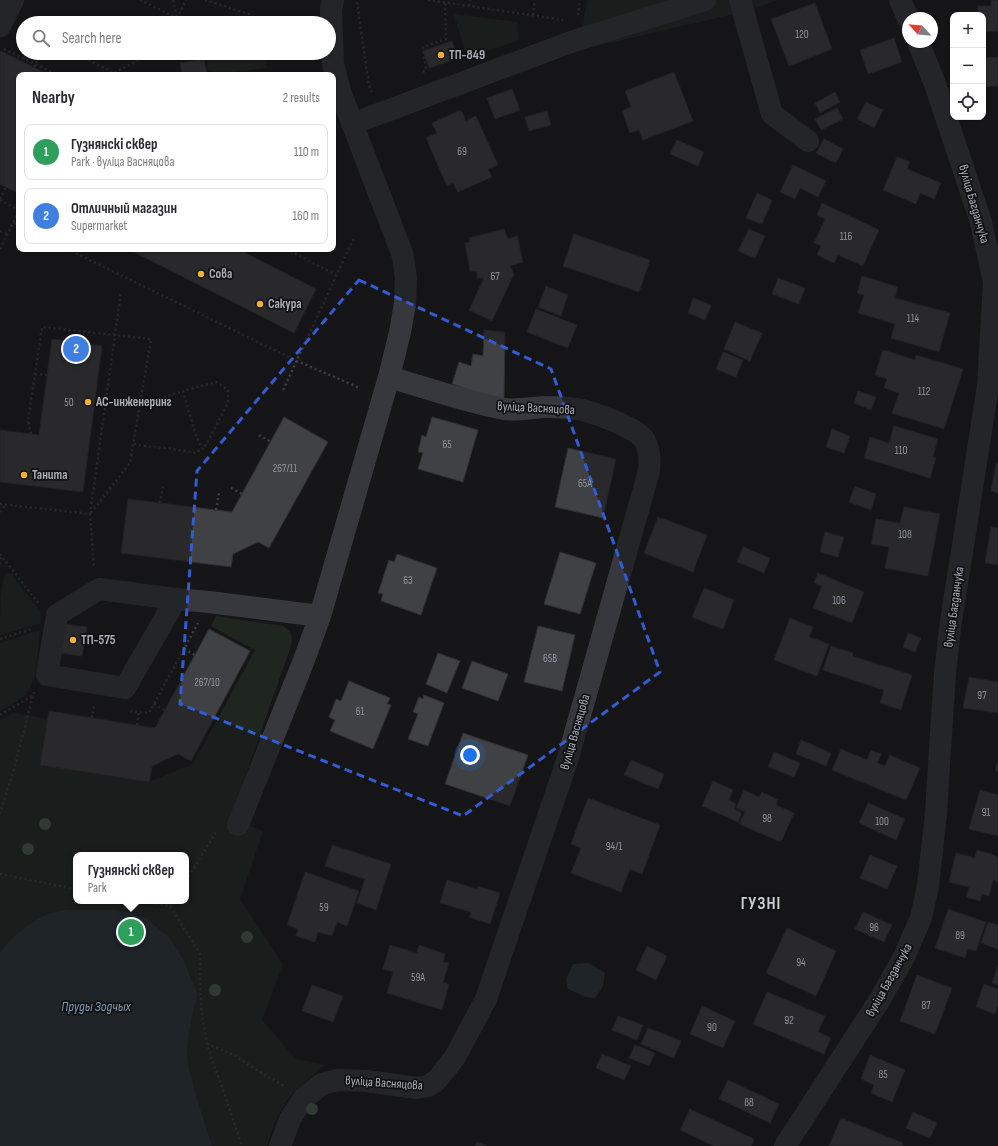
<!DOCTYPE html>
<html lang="en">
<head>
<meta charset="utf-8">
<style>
  body { margin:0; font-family:"Sofia Sans Condensed",sans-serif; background:#f2f2f3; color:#2b2b33 }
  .controls { position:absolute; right:12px; top:12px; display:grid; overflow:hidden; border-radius:8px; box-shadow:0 1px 3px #0004 }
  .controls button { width:36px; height:36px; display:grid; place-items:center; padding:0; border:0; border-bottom:1px solid #e1e1e2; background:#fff; color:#2b2b33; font:20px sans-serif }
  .compass { position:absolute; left:902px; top:12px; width:36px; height:36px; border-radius:50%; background:#fff; box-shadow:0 1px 3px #0004; rotate:296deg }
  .you { position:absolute; left:470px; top:755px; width:14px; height:14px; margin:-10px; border:3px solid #fff; border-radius:50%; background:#1a73e8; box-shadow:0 0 0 6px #1a73e833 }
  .badge { display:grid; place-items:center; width:26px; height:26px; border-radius:50%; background:#1a73e8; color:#fff; font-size:13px; font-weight:700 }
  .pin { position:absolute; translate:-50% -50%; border:2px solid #fff; box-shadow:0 1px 4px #0006 }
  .popup { position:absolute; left:73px; top:852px; width:116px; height:52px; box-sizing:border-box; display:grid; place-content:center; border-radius:8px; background:#fff; filter:drop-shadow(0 1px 3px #0005); font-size:13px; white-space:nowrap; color:#7c7c81 }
  .popup b { font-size:15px; color:#2b2b33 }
  .popup::after { content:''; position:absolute; left:50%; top:100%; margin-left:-8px; border:8px solid transparent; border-top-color:#fff }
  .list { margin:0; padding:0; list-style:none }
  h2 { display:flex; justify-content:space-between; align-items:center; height:52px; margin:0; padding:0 16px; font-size:17px }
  h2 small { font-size:13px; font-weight:400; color:#7c7c81 }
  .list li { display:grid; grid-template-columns:26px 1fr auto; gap:12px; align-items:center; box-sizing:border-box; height:56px; margin:0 8px 8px; padding:0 8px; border:1px solid #e1e1e2; border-radius:8px }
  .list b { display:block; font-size:15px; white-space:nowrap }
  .list p { margin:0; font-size:13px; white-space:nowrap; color:#7c7c81 }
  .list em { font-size:13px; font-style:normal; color:#7c7c81 }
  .icon { flex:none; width:22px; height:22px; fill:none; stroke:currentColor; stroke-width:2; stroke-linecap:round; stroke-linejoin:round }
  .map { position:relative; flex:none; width:998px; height:1146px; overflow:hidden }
  .search { position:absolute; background:#fff; box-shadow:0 1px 3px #0004; left:16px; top:16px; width:320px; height:44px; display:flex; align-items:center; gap:10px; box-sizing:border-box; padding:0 14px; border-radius:22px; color:#7c7c81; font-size:15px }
  .panel { position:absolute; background:#fff; box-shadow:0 1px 3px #0004; left:16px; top:72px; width:320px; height:180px; border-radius:8px }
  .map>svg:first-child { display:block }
  .green { fill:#1e261f; fill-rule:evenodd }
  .water { fill:#2c353c }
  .building { fill:#404145; stroke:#303034 }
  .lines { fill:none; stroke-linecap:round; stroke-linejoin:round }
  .path { stroke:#3d3f44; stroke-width:2.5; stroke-dasharray:2 3; stroke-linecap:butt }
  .minor { stroke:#37383d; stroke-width:22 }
  .tree { fill:#506452 }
  .marked { fill:none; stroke:#325cd3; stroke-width:3; stroke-dasharray:8 5; stroke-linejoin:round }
  .poi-dot { fill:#f2b134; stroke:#111113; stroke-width:1.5 }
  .labels { text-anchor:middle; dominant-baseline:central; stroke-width:3.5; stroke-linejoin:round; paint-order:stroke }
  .number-label { font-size:11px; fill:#8e929b }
  .poi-label { font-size:13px; font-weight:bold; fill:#a8adb8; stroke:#111113; text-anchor:start }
  .street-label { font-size:13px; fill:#a8adb8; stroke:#111113 }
  .water-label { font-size:14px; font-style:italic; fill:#7f9bb3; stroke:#111113 }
  .district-label { font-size:17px; font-weight:bold; letter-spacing:1px; fill:#c9ccd4; stroke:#111113 }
</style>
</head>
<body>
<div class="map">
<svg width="998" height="1146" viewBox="0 0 998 1146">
  <rect width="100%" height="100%" fill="#161618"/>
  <path class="green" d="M587 0H777L751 10 579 50Z
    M454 14 517 22 519 40 467 58Z
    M218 53H265L267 68 223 73 208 70 206 54Z
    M6 573 11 574 40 611 41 623 0 635C0 622 0 580 6 573Z
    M216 616 283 626C293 632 293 639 290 649L230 819 263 831 240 899 283 964 262 1020 296 1059 325 1065 290 1096 275 1121 267 1146H0V720L13 713 48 719 41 765 149 782 193 764 255 650 211 626ZM76 855H186V901H76Z
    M40 630C38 647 38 682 26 694 20 701 8 706 0 711V643Z"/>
  <path class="water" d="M65 910H114L131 913 147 919 170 939 184 961 197 993 189 1032 187 1052 189 1069 196 1096 212 1146H0V952C12 938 27 924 44 916 51 913 58 912 65 910Z
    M589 963 605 973 603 986 595 998 586 997 568 989 566 979 573 964Z"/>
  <path class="building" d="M991 0H998V31L983 32V15H978V6H991Z
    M815 3 832 49 789 66 771 19Z
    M894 38 902 62 868 74 860 50Z
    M452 41 458 58 429 68 423 51Z
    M1 51 49 75H19V191L18 193 0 184V53Z
    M998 57V86L983 87V58Z
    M204 59 207 75H182L180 63Z
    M674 72 693 121 643 140 639 130 630 133 622 111 631 107 625 91Z
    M512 89 520 110 495 119 487 98Z
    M835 92 840 102 820 113 815 103Z
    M866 102 883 110 874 128 857 119Z
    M837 108 843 119 821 130 815 119Z
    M461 110 466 121 476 116 498 165 488 169 492 177 458 192 453 183 447 186 426 138 437 133 432 123Z
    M547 111 551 125 529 131 525 117Z
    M824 139 843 149 836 163 816 153Z
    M677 140 704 152 698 166 670 154Z
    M897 157 910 162 907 169 941 183 934 199 920 193 916 204 883 190Z
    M793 165 826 181 818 197 800 188 795 199 780 192Z
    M757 193 772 200 762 224 746 218Z
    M822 203 879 230 863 266 838 255 834 263 817 255 821 246 814 243 825 219 817 215Z
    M504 229 508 239 517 236 523 262 510 266 514 274 492 321 469 310 484 278H477V272L470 271 465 243 470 242 469 238Z
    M749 229 765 236 755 258 738 251Z
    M574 234 650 260 639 292 563 266Z
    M128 249H238L316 289 294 333Z
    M862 276 898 287 895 298 950 313 939 352 891 338 895 324 858 313 864 295 857 293Z
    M778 278 805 288 799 304 772 294Z
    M546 286 568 295 561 316 538 307Z
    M693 298 711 305 705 320 688 313Z
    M536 309 577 325 568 348 527 332Z
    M735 322 762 333 750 361 724 349Z
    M484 330 505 332 504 401 452 384 459 362 471 366 473 354 483 356Z
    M52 339 102 346 83 492 0 482V430L39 435Z
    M883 350 915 360 916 355 963 369 944 429 892 413 899 393 884 388 887 379 875 375Z
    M723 352 743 360 736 377 716 369Z
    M858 391 876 397 871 410 854 403Z
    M284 417 328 442 269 548 258 542 233 554 231 567 121 553 128 499 232 512Z
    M432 417 478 430 463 482 418 469 423 453 418 452 422 435 426 437Z
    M894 426 938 439 933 457 936 458 930 478 864 458 870 437 889 443Z
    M832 429 850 436 844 453 826 447Z
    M568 448 616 459 603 518 555 507Z
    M996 463H998V493L991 491Z
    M855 486 876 494 871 510 849 502Z
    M904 507 940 514 928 576 885 568 889 547 871 544 876 519 900 523Z
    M658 517 707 535 693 572 644 553Z
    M991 527 998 528V565L985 563Z
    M825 532 844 537 838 557 820 552Z
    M743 547 770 558 764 573 737 562Z
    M560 552 596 563 580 614 544 604Z
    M397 554 437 568 421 615 381 601 383 594 378 593 389 560 394 562Z
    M818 573 864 592 852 623 813 608 822 586 814 583Z
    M704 588 734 600 723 629 692 617Z
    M790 618 813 627 809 637 829 644 817 676 774 660Z
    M64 624 87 627 82 656 60 653Z
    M538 626 575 635 562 691 524 682Z
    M209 629 250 651 191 761 178 754 152 766 149 782 40 765 49 711 155 728Z
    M908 633 921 638 915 652 903 647Z
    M831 646 853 653 852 656 912 675 901 710 880 703 884 690 823 670Z
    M438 653 460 661 447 693 426 684Z
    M472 661 508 674 498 701 462 688Z
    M969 677 998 682V713L963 708Z
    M349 681 390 698 387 704 391 705 373 749 330 731 335 720 329 717 336 699 341 701Z
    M424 695 444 703 428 746 408 739 418 714 413 712 419 697 423 699Z
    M463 733 528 755 510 806 445 784Z
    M801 740 831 753 826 766 796 754Z
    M841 749 867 760 871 750 881 754 877 763 885 766 890 755 920 768 906 800 832 770Z
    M774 752 800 763 794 777 768 767Z
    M631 760 664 774 658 789 624 775Z
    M998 760V771H995Z
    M713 781 733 790 729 800 736 804 734 809 742 813 738 822 702 806Z
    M744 790 759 797 762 792 778 800 776 805 794 813 781 842 739 824 745 812 736 808Z
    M980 790 998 795V836L969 829Z
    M588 798 660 825 642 874 630 869 621 892 571 873 581 848 571 844Z
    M868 803 905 819 896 840 859 823Z
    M332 845 391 864 376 910 357 903 365 879 325 866Z
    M977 850 991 854 998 857V882L993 880 989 896 982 894 980 901 966 897 969 887 949 882 956 853 975 858Z
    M870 855 897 866 887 889 860 878Z
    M305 872 359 891 347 926 337 922 332 936 318 932 315 942 296 936 298 929 287 925Z
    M447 880 477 889 478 886 500 893 490 924 469 917 471 912 440 903Z
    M948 909 986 922 976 951 968 949 965 958 935 948Z
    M863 912 892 925 884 942 855 929Z
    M988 922 998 925V949L981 943Z
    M787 928 836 951 816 996 766 973Z
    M390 945 417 953 419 945 445 954 443 962 449 963 443 982 449 985 442 1010 387 993 393 972 383 969Z
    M647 946 667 956 656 980 636 970Z
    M998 965V985L992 983Z
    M917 975 952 988 935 1034 900 1021Z
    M984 984 998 989V1005L995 1014 976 1007Z
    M312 985 343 996 333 1022 302 1011Z
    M767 992 825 1016 818 1032 831 1038 824 1054 753 1024Z
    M702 1006 735 1021 723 1048 690 1034Z
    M618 1016 643 1025 637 1040 612 1030Z
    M648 1028 681 1041 674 1058 641 1044Z
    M635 1045 655 1053 649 1066 629 1058Z
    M602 1054 631 1066 624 1080 596 1068Z
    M870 1055 905 1070 892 1102 871 1093 874 1085 861 1079Z
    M728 1080 779 1104 770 1123 719 1099Z
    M690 1109 754 1139 751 1146H714L680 1130Z
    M913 1112 937 1123 930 1138 906 1128Z
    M841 1118 903 1143 902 1146H829Z
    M477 1142 487 1146H475Z"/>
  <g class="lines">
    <path class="path" d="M140 0 177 18
      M173 0 177 18
      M205 0 249 14 248 23
      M428 0 564 20
      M357 2 369 86 372 92
      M469 6 470 0
      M533 15 535 0
      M578 15 580 0
      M175 23 186 0
      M4 49 58 75
      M75 53 114 73
      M34 67 40 53
      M423 72 426 70 423 47 446 39 445 2
      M110 75 152 53
      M0 199 6 187
      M0 200 19 210
      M14 223 19 226
      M0 231 7 234
      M0 249 19 211
      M67 249 297 361 360 388
      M286 249 336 275
      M35 374 47 375
      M283 390 354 238
      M140 405 183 391 196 436 203 449 210 438 228 402V390L216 382 183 391
      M31 434 28 421 42 327 151 339 130 463 90 514
      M259 435 271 442
      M134 444 144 446 167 448 196 453 202 448
      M231 488 242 494
      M160 503 163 486
      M0 504 90 514 94 568
      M216 510 219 493
      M0 512 6 504
      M90 514 121 292
      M0 554 39 604
      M0 564 1 556
      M0 639 32 629
      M184 649 195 655
      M154 704 165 710
      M130 711 149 713 198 623
      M0 715 32 696
      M92 718 94 705
      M137 725 139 712
      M0 814 15 765 34 692
      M0 874 76 889
      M186 881 216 832
      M141 901 170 906 200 954 201 1008 207 1044 213 1063 224 1093 242 1146
      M170 906 174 901
      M207 1044 234 1055 255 1069 284 1086"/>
    <path class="minor" d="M740 0 772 114 808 141
      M900 0 908 18
      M0 26 13 0
      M352 124 571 42 705 0
      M176 599 99 589 57 615 47 675 125 688 176 599 209 602 320 616
      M238 825 304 660 320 616 389 377 400 332 405 304 406 278 403 256 341 94 333 64 331 10 333 0
      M280 1146 290 1119 304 1098 322 1084 338 1080 366 1081 417 1088 428 1086 437 1080 455 1057 486 999 568 758 649 471C650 460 650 450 645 441 638 428 597 414 583 410 572 408 560 407 549 407 534 407 519 411 504 409 465 402 427 388 389 377
      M785 1146 879 1001 904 957 921 918 928 886 936 814 939 765 945 673 950 628 988 386 994 282 981 222 935 84 918 42"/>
  </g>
  <g class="tree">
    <circle cx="45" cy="824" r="6"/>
    <circle cx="28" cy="849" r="6"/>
    <circle cx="247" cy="937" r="6"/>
    <circle cx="215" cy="990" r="6"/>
    <circle cx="312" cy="1109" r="6"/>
  </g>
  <path d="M0 0H998V1146H0ZM359 280 551 369 660 672 463 816 180 704 197 471Z" fill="#161618" fill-opacity=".55" fill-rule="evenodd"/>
  <path class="marked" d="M359 280 551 369 660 672 463 816 180 704 197 471Z"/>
  <g class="poi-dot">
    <circle cx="441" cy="55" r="4"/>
    <circle cx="201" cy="274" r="4"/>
    <circle cx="260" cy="304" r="4"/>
    <circle cx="88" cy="402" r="4"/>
    <circle cx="24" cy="475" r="4"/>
    <circle cx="73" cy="640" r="4"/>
  </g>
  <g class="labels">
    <g class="number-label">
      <text x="802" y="34">120</text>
      <text x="462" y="151">69</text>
      <text x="846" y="236">116</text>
      <text x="495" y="276">67</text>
      <text x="913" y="318">114</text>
      <text x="924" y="391">112</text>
      <text x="69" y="402">50</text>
      <text x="447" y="444">65</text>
      <text x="901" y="450">110</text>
      <text x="285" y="468">267/11</text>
      <text x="585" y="483">65А</text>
      <text x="905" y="534">108</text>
      <text x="408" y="580">63</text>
      <text x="839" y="600">106</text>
      <text x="550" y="658">65В</text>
      <text x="207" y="682">267/10</text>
      <text x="982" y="695">97</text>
      <text x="360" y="711">61</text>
      <text x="986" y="812">91</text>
      <text x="767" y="818">98</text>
      <text x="882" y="821">100</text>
      <text x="614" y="846">94/1</text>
      <text x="324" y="907">59</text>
      <text x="874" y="927">96</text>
      <text x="960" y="935">89</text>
      <text x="801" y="962">94</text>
      <text x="418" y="977">59А</text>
      <text x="926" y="1005">87</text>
      <text x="789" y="1020">92</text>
      <text x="712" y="1027">90</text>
      <text x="883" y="1074">85</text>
      <text x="749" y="1102">88</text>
    </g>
    <g class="poi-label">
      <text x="449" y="55">ТП-849</text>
      <text x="209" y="274">Сова</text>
      <text x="268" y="304">Сакура</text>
      <text x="96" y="402">АС-инженеринг</text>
      <text x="32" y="475">Танита</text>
      <text x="81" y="640">ТП-575</text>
    </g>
    <g class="street-label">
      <text transform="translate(974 204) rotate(74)">вуліца Багданчука</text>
      <text transform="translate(536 408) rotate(3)">вуліца Васняцова</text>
      <text transform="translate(954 607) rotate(-82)">вуліца Багданчука</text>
      <text transform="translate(575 732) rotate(-74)">вуліца Васняцова</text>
      <text transform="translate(889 980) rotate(-61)">вуліца Багданчука</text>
      <text transform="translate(384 1083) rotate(4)">вуліца Васняцова</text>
    </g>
    <g class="water-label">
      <text x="96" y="1006">Пруды Зодчых</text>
    </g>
    <g class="district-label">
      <text x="761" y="904">ГУЗНІ</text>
    </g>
  </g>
</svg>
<div class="controls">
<button>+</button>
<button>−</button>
<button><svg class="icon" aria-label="locate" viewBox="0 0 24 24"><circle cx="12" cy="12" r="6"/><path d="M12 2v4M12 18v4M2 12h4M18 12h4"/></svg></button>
</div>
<svg class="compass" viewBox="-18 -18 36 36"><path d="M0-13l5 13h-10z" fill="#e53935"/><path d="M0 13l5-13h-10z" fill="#7c7c81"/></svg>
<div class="you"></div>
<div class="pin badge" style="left:131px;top:932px;background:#2e9e5b">1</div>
<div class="popup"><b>Гузнянскі сквер</b>Park</div>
<div class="pin badge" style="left:76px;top:349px;background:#3f7fe0">2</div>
<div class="search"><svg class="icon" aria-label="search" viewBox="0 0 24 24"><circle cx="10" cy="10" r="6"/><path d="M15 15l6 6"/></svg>Search here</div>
<section class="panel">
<h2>Nearby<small>2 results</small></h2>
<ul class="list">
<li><span class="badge" style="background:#2e9e5b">1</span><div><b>Гузнянскі сквер</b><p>Park · вуліца Васняцова</p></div><em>110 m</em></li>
<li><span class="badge" style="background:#3f7fe0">2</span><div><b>Отличный магазин</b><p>Supermarket</p></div><em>160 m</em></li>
</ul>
</section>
</div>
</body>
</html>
